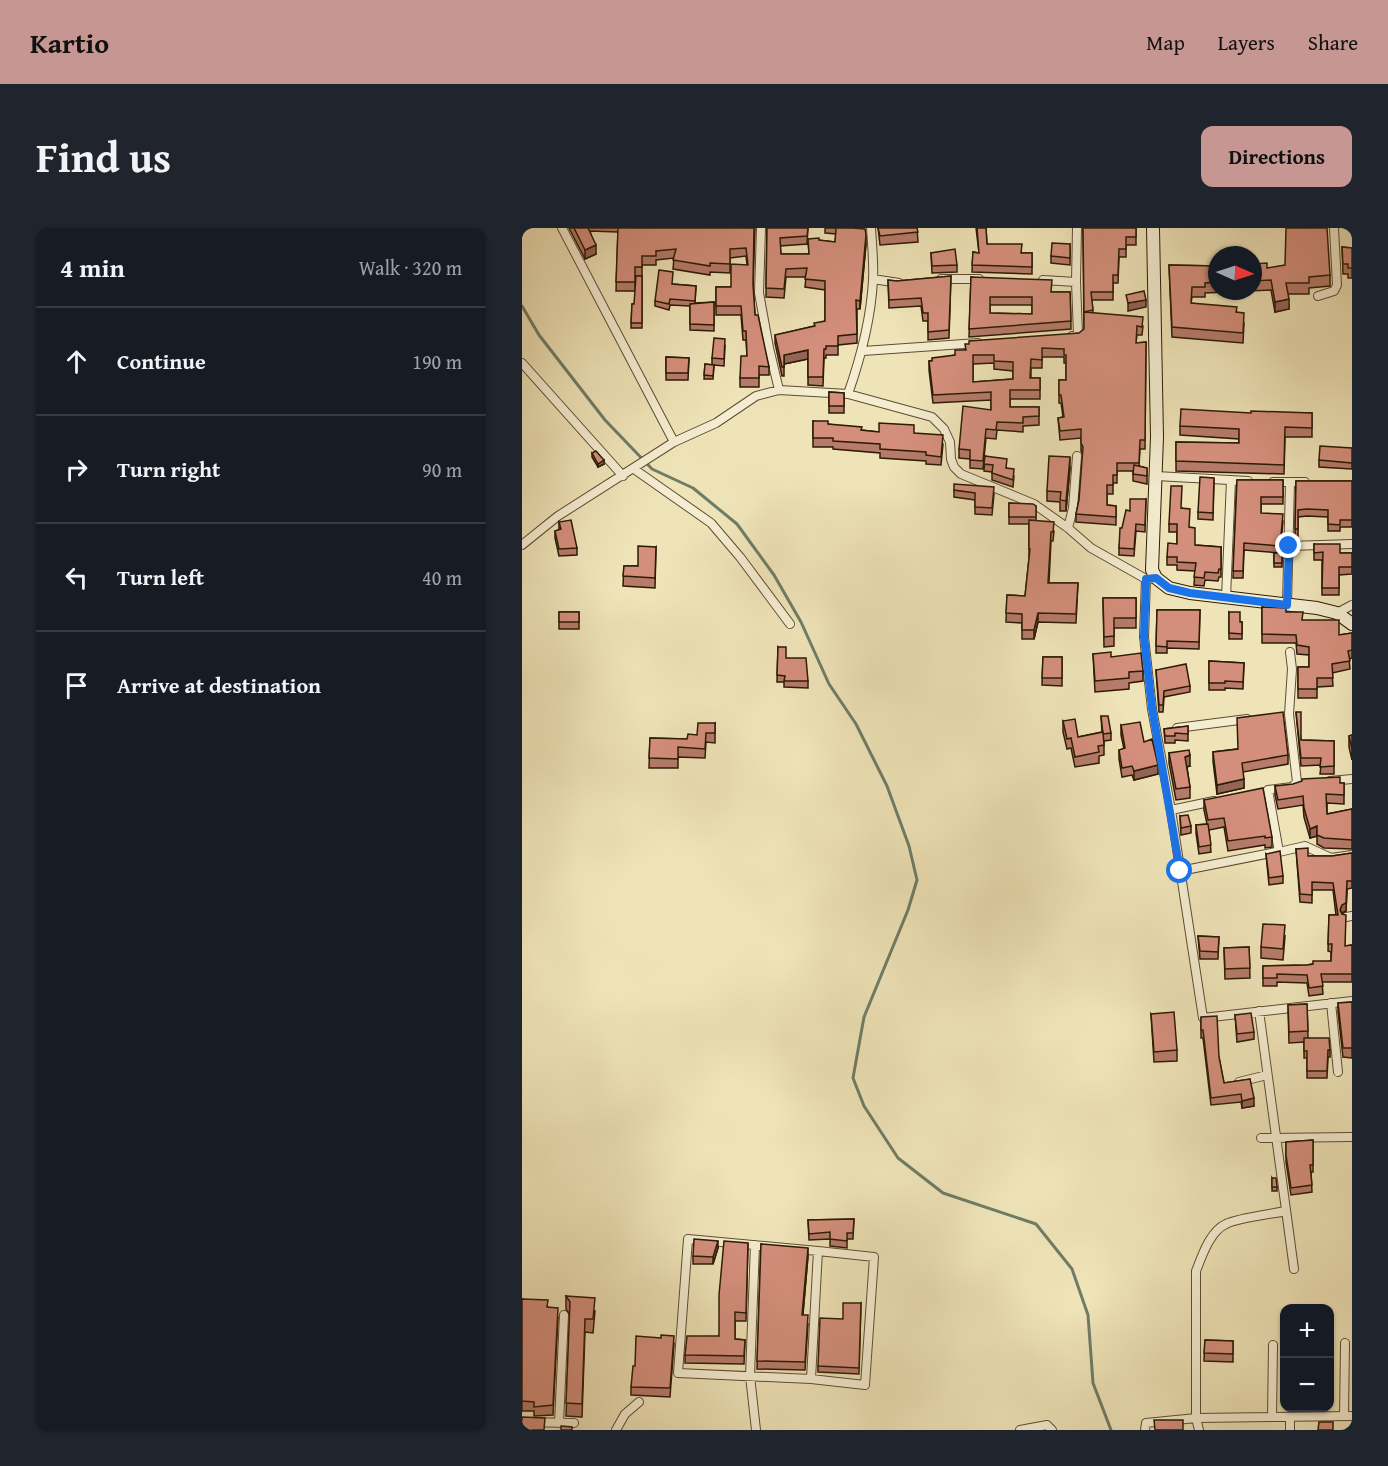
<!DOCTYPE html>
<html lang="en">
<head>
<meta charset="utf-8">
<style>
  body { margin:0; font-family:"Gentium Book Plus",serif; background:#20242c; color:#f1f3f6 }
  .controls { position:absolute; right:18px; bottom:18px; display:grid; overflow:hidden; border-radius:12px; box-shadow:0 2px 4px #0004 }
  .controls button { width:54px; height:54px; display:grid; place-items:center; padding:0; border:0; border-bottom:2px solid #363941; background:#171b24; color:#f1f3f6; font:30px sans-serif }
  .compass { position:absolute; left:686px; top:18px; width:54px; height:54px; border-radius:50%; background:#171b24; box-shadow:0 2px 4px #0004; rotate:93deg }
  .stop { position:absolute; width:18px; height:18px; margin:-14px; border:4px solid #1a73e8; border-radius:50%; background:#fff }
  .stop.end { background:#1a73e8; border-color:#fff; box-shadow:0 2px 6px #0008 }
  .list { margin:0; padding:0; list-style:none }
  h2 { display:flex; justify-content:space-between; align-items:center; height:78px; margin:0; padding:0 24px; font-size:26px }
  h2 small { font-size:20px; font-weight:400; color:#9ea1a6 }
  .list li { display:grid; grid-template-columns:39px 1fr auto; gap:18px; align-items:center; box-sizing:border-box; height:108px; padding:0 24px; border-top:2px solid #363941 }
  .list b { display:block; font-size:22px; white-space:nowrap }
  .list em { font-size:20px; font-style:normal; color:#9ea1a6 }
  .icon { flex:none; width:33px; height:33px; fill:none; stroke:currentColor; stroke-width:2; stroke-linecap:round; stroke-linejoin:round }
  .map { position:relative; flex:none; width:830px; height:1202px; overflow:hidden; border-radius:12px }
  header { display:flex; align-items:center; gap:36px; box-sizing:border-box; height:84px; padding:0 30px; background:#c59692; color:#111 }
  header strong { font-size:28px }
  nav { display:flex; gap:33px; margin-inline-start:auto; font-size:21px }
  .intro { display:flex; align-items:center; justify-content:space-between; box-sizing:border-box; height:144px; padding:0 36px }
  h1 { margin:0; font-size:42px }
  .button { padding:15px 27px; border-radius:12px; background:#c59692; color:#111; font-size:21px; font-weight:700 }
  main { display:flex; gap:36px; padding:0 36px }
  aside { flex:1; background:#171b24; border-radius:12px; box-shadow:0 2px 4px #0004 }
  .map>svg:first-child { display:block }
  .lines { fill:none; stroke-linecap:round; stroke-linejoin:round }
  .stream { stroke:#6e7d68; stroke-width:3 }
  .street-casing { stroke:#5e4d31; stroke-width:10 }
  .secondary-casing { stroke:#2d1b04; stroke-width:14 }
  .street { stroke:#f5edd1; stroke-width:8 }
  .secondary { stroke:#f5edd1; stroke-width:12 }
  .wall { fill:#b67b6b; stroke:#2d1b04; stroke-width:1.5; fill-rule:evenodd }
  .shaded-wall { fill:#946457; stroke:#2d1b04; stroke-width:1.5 }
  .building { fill:#d48f7c; stroke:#2d1b04; stroke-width:1.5; fill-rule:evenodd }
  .route { stroke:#1a73e8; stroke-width:8 }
</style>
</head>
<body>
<header>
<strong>Kartio</strong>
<nav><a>Map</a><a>Layers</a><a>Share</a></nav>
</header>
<div class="intro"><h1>Find us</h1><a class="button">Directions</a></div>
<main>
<aside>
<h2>4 min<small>Walk · 320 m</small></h2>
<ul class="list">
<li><svg class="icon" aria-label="ahead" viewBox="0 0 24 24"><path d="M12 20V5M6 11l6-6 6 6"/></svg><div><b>Continue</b></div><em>190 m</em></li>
<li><svg class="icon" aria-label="right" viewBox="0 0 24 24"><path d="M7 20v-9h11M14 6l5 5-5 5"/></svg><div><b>Turn right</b></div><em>90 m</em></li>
<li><svg class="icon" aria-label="left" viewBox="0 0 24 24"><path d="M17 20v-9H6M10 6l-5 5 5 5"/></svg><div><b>Turn left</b></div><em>40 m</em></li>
<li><svg class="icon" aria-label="arrive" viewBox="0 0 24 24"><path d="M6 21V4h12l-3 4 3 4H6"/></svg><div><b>Arrive at destination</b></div></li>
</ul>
</aside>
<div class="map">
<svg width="830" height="1202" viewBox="0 0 830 1202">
  <rect width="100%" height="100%" fill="#efe4b8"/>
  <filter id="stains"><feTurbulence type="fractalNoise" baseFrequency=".00333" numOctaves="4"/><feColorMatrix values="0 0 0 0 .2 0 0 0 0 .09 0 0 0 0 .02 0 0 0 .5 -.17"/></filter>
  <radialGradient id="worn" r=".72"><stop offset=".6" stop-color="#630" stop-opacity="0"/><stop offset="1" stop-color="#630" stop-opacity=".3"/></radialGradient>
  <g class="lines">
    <path class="stream" d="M0 78 17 107 83 192 130 241 171 260 215 296 252 347 279 394 307 456 334 496 365 558 387 618 395 652 386 682 342 789 331 850 342 878 376 930 421 965 514 996 550 1041 566 1087 571 1155 589 1202"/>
    <defs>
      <path id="street" d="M239 0 237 65 247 120 257 162
        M351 51 377 55
        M419 51H457
        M521 52 554 54
        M796 68 812 63 815 57 812 0
        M550 108 556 107 554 54 555 0
        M341 123 456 115
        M0 135 101 248
        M326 166 410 189 422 201 428 214 429 231 432 239 439 246 512 276 546 300 569 320 624 351H628
        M152 214 194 195 234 168 257 162 326 166C339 129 349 91 351 52 352 35 350 17 349 0
        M112 241 189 295 218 329 268 396
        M634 248 726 253
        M751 254H783
        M546 300 551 280 555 228
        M0 317 36 288 152 214 40 0
        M767 318 830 316
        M624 351 622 409 630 481 649 582 681 790 830 773
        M704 370 709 252
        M765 377 768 254
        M815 385 830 377
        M768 424 770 441 767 486 775 554 770 559 746 562 757 624 783 618 809 630 830 627
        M655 500 725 491
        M808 553 830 551
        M649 582 692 573
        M658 643 754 624
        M824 689 830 688
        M809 775 816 844
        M737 783 772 1041
        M717 854 745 847
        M739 910 830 909
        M166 1011 296 1023 289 1151 156 1145Z
        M233 1017 228 1148 234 1202
        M289 1151 343 1157 352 1029 296 1023
        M822 1188 823 1115
        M750 1189 751 1117
        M768 1189V1202
        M0 1194 52 1195
        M37 1195 42 1087
        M94 1202 103 1186 117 1174
        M498 1202 525 1197 530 1202
        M623 1202 624 1195 674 1190 830 1188
        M677 1202 674 1190V1043C680 1028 688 1003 704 996 715 990 750 986 764 983"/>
      <path id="secondary" d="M631 0 635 209 630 342 634 350 647 360 668 365 795 380 815 385 830 396"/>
    </defs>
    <use href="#street" class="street-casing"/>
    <use href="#secondary" class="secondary-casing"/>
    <use href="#street" class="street"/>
    <use href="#secondary" class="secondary"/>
  </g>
  <path class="wall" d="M47 0H233L231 59 233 87 247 139V147H237V159H218V150L225 128 224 112H221L219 87H194V59H209L225 37 224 28 208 30V45L188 44V47L151 41 152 30 134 32V37H120V48H113V63H94L96 4 68 3 74 26 63 31Z
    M245 0H286L285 16 258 18 259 26H287L286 11 313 14 314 6 303 5V0H332L344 16 338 81H335V115L316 117V127H304V130H302L301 158 286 157V131L262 136V148H260L253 115V107L292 98 303 93V62L283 59 284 49H264L262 70 244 69Z
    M356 0H395L396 14 358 17Z
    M454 0H464L465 16 500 25H510V46L450 44 451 24 457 25Z
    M561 0H614V17H604V29H597L596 55H591V72H570L571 85 621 98 620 107H615L614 115 624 114 623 221H618L617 238 625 240V256L611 253V243H595V255H591V266H585V277L594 278V297L554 294V286L557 272 561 227 559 223V210L538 212 536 190 541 189 539 175H537V152H544V135H542V129H520V140H509V150H518V171H488V179H517V197L501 198V204L475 202 474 211 464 210 461 241 448 240V231L437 230V221L469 182V172L411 175 407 142V133L433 127 443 122 557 105 562 101ZM472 135V141L491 143V151L451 154V136Z
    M548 16V37L529 35V28Z
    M820 19 830 20V50H826V46H821Z
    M409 25 435 37V44L410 45Z
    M731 36 745 40 808 47V58L787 60V66H766L767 81 753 84 749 62 683 65V69H670L669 75 715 84 722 95 721 115 650 109 647 37 695 38V63H731Z
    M120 48V100H109L110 76H112Z
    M429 48 427 110 406 112V93H401L399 78 367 80 366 52 375 53Z
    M449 49 530 64H548L549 101 447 109ZM468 77H510V86L468 85Z
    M150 56 174 58 173 75 192 74V103L168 102V78L148 77 147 82 133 78V73Z
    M203 118 202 138 192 137 191 151H182L183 136 190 137V130Z
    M144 129 167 130 166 152H144Z
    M307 164 322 165V185H307Z
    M729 185H790V209H763L762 246 654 243V214L717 215V211L658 207V198Z
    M291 193 306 196 339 202 357 204 392 205 421 216 419 237 404 236V233L358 230V225L311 221V219H291Z
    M830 220V241L797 239V232Z
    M70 225 82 236 76 239 70 229Z
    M463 228 485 240 492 248 491 259 470 252V244L462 243Z
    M548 240 544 283H538V274L525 273V263Z
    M692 250 691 292 676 291V284Z
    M715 252H761V276H739V286L761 293 758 325 722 322 721 350H711Z
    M774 253H830V299H818V303H806V289L785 288 776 289V308H773Z
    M432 262 472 266 470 287 453 286V272L432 269Z
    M624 271 623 304 614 303 612 328 597 327V320L600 300 608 283Z
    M487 275 514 278V293L532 303 531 313H529L527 355H556L554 395 516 394 512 411H500V395L484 394 485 367 503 368 507 330V296H487Z
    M660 280 673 317 699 319V349H697L696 353 683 352 682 358 672 357 673 343 655 342V337H645V329L655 316V304H647V296Z
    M37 294 55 320V327L37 328 33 310V303L37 302Z
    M792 316 818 325H830V346L817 347V367H800V332H792Z
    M134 319 133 360 101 358 102 338H116Z
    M752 325H760V339H752Z
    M581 370H614V400H592V418L582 419Z
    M740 379 764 384 780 392 817 407 830 405V430L827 431 828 441 810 445 811 458 795 459V470H776V439H787V427L775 426 774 415H740Z
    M635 382H678L677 421 645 420V425H634Z
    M37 384H57V401H37Z
    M707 384 718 394H720V411H707Z
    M256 419 264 430 286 453V460L262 459V454H255Z
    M571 426 589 429 621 443V453L607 455V461L573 464Z
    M521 429H540V458L520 457Z
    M687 433 722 435 721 461 703 460V462H687Z
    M634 442 668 458V464L642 469 641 484H637Z
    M774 484 779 512 812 513V546H798L799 537 779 538Z
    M579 488 589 505V512L582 513V527L577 528V535L553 539 549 520 545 521 541 504V493L556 509 580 504Z
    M193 495V515L184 514 183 530 156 529V540H127L128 510 165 511 175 507Z
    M599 497 622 514 636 546 612 552 610 547 600 549 597 531V522L602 521 599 507Z
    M666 498V513L653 512V515H643L642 501Z
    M830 507V532L827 519V508Z
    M715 521 766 527V536L721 544 722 560 695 566 691 533V524Z
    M647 525 668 538 665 539 668 559V570L654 572 647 535Z
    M822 555V576L805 575V586L830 581V621L802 620 795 616V608L788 610 782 589 781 577 756 581 753 567V558Z
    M682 572 750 609V619L743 620V617L706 623 702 599 687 602 689 624 677 626 674 605V597L685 596 682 582Z
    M658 588 669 598V605L659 607Z
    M774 621 786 628H810L830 625V660L825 661 824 683 820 685 823 718 830 717V754H800L801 766 787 768 785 755 755 754V758H741V738L785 737 809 733V724L806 723 807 687H814L811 662H790V675L778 674Z
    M744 626 761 648V655L747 657Z
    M676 708 697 709 696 731H678Z
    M763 708 761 732 739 730V719Z
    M727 719 728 750 703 751 702 720Z
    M830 774V830L821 829 816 784V775Z
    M785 776 786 810 808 822V829H806L805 850H785V830H782V814L767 815 766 777Z
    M629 786 655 822V833L632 834Z
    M713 787 732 804V811L715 814Z
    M679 789 697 829 702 855 728 851 732 878 720 880 719 874 689 877 681 810H679Z
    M791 912V944H789L790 964 769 967 764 934V914Z
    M750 950 755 959V963H750Z
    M332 991 331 1011H325V1020L308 1018V1011L287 1012 286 992Z
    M226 1015 224 1093H213V1111L223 1112 222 1136 163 1135V1127L197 1108Z
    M239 1016 286 1028 281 1087 286 1096 283 1142 235 1141Z
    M196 1020 191 1036H171V1028Z
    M44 1068 73 1083 71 1105 63 1104 60 1189 44 1188 48 1087 44 1081Z
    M0 1071 26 1079 36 1089 31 1187 12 1188V1183H0Z
    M339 1075 337 1146 296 1144V1138L321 1091Z
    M683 1112 711 1113V1134L682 1133Z
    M152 1116 148 1169 109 1167V1159Z"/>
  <path class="shaded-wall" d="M344 7V16L338 81V73Z
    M74 17V26L63 31V22Z
    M767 71V81L753 84V74Z
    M624 72V79L606 83V75Z
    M286 122V131L262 136V127Z
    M548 229V240L544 283V273Z
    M82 232V236L76 239V236Z
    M516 385V394L512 411V402Z
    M668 527V538L663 539V529Z
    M636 537V546L612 552V543Z
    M722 551V560L695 566V557Z
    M795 598V608L788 610V601Z
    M825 661 824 683 820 685 818 682Z
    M732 870V878L720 880V873Z
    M196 1013V1020L191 1036V1029Z
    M286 1020V1028L280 1095V1087Z"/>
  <path class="building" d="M52 0H66L74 17 63 22Z
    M96 0H232L231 56 233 87H236L247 139 237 138V150H218L219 128H225L224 103H221L219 78H194V59H209V36L226 37 224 20 208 21V36L188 35V38L151 32 154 21 134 23V28H120V39H113V54H94Z
    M245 0H286L285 8 258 10 259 26H287L286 11 297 10V12L313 14 314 0H331L343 1 344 7 338 73 334 72 335 106 316 108V118H304V121H302L301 149H286V122L262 127V139H260L253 107 293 98 292 95 303 93V53L283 51 285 40 264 41 262 61 244 60Z
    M356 0H395L396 4 358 8Z
    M455 0H464L465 16H500L499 25H510V39L450 37 451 24 457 25Z
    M561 0H614V9H604V21H597L596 47H591V64H569L571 82 562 84Z
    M764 0H805L808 47 787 49V55H764L767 71 753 74 749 52 731 53V36L745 35V40L763 37Z
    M530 15 548 16V30L529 28Z
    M820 19 830 20V40H826V36H821Z
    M433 21 435 37 410 38 409 25Z
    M647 37 695 38V54L683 55V59H670L669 75 715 79 714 84 722 85 721 105 650 99Z
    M137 42 151 44 150 56 174 58 173 73 148 71 147 76 133 73Z
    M114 48H120V95H109L110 76H112Z
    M429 48 427 102 406 104V85H401L399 70 367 72 366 52 375 53Z
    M449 49 530 52 529 64H548L549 93 447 101ZM468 69H510V86L468 85Z
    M622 63 624 72 606 75 604 67Z
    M192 74V97L168 96V76Z
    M562 84 621 89 620 99 615 98 614 115 624 114 623 212H618L617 235H595V247H591V257H585V277L594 278V289L554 286 557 272 561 219 559 215V201L538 203 536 190 542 189 539 167H537V152H544V127H542V121L520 120V132L509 131 508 150H518V162H488V179H517V188L501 189V195L475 194 474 202 464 201 461 233 448 232V222L437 221 441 178 469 182V164L411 167 407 133H410V130L433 127V122H444L443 116H447V113L557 105 562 101ZM451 127H472V133L491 134V151L451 154Z
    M192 110 203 111 202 131 190 130Z
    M144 129 167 130 166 145H144Z
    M183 136 192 137 191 148 182 147Z
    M307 164 322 165V178H307Z
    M659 181 729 185V183L790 185V200L763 199 762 237 654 233V214L717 215V201L658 198Z
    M291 193H306V196L340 199 339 202 357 204V195L392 197V205L421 207 419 229 404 227V224L358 221V216L311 213V210H291Z
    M798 218 830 220V235L797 232Z
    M74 223 82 232 76 236 70 225Z
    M463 228 485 231 484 240 492 241 491 252 470 245 471 237 462 236Z
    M527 228 548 229 544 273 538 272 539 264 525 263Z
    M612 237 625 240V248L611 246Z
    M678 249 692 250 691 285 676 284Z
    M715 252H761V269H739V285L761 286 758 318 722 315 721 343H711Z
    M774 253H830V292H818V297L806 296V282L785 281 776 282V301H773Z
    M432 256 472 259 470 280 453 279V265L432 262Z
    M649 258H660L659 280 668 281 667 299 673 300V317L699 319V341H697L696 345 683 344 682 350 672 349 674 335 655 334V329H645L646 315 655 316V296H647Z
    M608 271H624L623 297 614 296 612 321 597 320 598 300H600L604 282 608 283Z
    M487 275 511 276 514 278V289H487Z
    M49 292 55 320 37 321 33 303 39 301 37 294Z
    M507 292 532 294 531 304H529L526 355H556L554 386 516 385 512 402H500V386L484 385 485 367 503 368 508 321H507Z
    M792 316H818V325H830V339H817V360H800L801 324 792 325Z
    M116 318 134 319 133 350 101 348 102 338H116Z
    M752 325H760V335H752Z
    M581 370H614V390H592V408L582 409Z
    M740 379 764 380V384H781L780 392H817V407L830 405V422L826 423 828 433 810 436 811 450H795V461H776V439H787V419L775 417 774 407 740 406Z
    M635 382H678L677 414 645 413V419L634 418Z
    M37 384H57V394H37Z
    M707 384H718V394H720V406L707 405Z
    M256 419H264V430H284L286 453H262L263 448 255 447Z
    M589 424V429L619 425 621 443 607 444V450L573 453 571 426Z
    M521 429H540V450H520Z
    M687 433 722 435 721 454 703 453V455H687Z
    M664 436 668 458 642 463 641 477H637L634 442Z
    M761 484 766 527 720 535 722 551 695 557 691 524 716 521 715 490Z
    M774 484H779V512L812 513V538L798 539 799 530H779Z
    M579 488H586L589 505 581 506Z
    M553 491 556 509 581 504 582 517 576 518 577 524 553 529 549 510 545 511 541 493Z
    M618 494 622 514 630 511 636 537 612 543 610 538 600 540 597 522 603 520 599 497Z
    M176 495H193V505H184L183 521 156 519V531L127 530 128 510 165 511 166 506 175 507Z
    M666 498V506L653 505V508H643L642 501Z
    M830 507V521L827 508Z
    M667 522 668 527 663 529 668 559 654 561 647 525Z
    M818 549V555H822V567L804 566 805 586 830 581V612L802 610 795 607V598L788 601 782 580 781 568 756 572 753 558 771 556 780 553V551Z
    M741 560 750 609 743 610V608L706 613 702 590 686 592 682 572Z
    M666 587 669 598 659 600 658 588Z
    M686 596 689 617 677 619 674 597Z
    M786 620V628H810L830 625V653H825L824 675 820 677 818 682 820 686 824 687 823 718 830 717V746H799L801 758 787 760 785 747 755 746V750H741V738L785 737 791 736V733H809L810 716H806L807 687H816L811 655 790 654V667L778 666 774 621Z
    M758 623 761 648 747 650 744 626Z
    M741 696 763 697 761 721 739 719Z
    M676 708 697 709 696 724 678 723Z
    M727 719 728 740 703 741 702 720Z
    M830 774V820H821L816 775Z
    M785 776 786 803 767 804 766 777Z
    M652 784 655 822 632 824 629 786Z
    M729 785 732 804 715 806 713 787Z
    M695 788 697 829 702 855 728 851 732 870 720 873 719 866 689 870 681 802H679V789Z
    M782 810H807L808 822H806L805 843H785V823H782Z
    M791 912V937H788L790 957 769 960 764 927V914Z
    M750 950H754L755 959H750Z
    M332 991 331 1005H325V1013L308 1011V1004L287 1006 286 992Z
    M172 1011 196 1013 191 1029 171 1028Z
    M202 1013 226 1015 224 1085 213 1084V1111L223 1112 222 1128 163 1127 165 1108H197V1067Z
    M239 1016 286 1020 280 1087H286L283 1134 235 1133Z
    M44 1068 73 1070 71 1091H63L60 1176 44 1175 48 1074Z
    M0 1071 26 1072 25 1079 36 1080 31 1177 12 1179V1174L0 1173Z
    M321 1075H339L337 1140 296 1138 298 1090 321 1091Z
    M139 1107 152 1108 148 1160 109 1159 111 1138H113L114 1108 139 1110Z
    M683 1112 711 1113V1126L682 1125Z
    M0 1189 23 1190 22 1202H0Z
    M632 1192H661V1202H633Z
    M797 1194H811V1202H796Z
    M39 1198 50 1199V1202H39Z"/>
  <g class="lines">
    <path class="route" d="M658 643 630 480 622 409 624 351 634 350 647 360 668 365 765 377 767 318"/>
  </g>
  <rect width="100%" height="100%" filter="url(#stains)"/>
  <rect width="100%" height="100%" fill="url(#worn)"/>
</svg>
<div class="controls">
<button>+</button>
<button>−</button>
</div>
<svg class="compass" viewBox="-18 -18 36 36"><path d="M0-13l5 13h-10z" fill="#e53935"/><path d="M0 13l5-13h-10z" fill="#9ea1a6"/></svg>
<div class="stop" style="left:658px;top:643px"></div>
<div class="stop end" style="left:767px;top:318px"></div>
</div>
</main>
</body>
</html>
